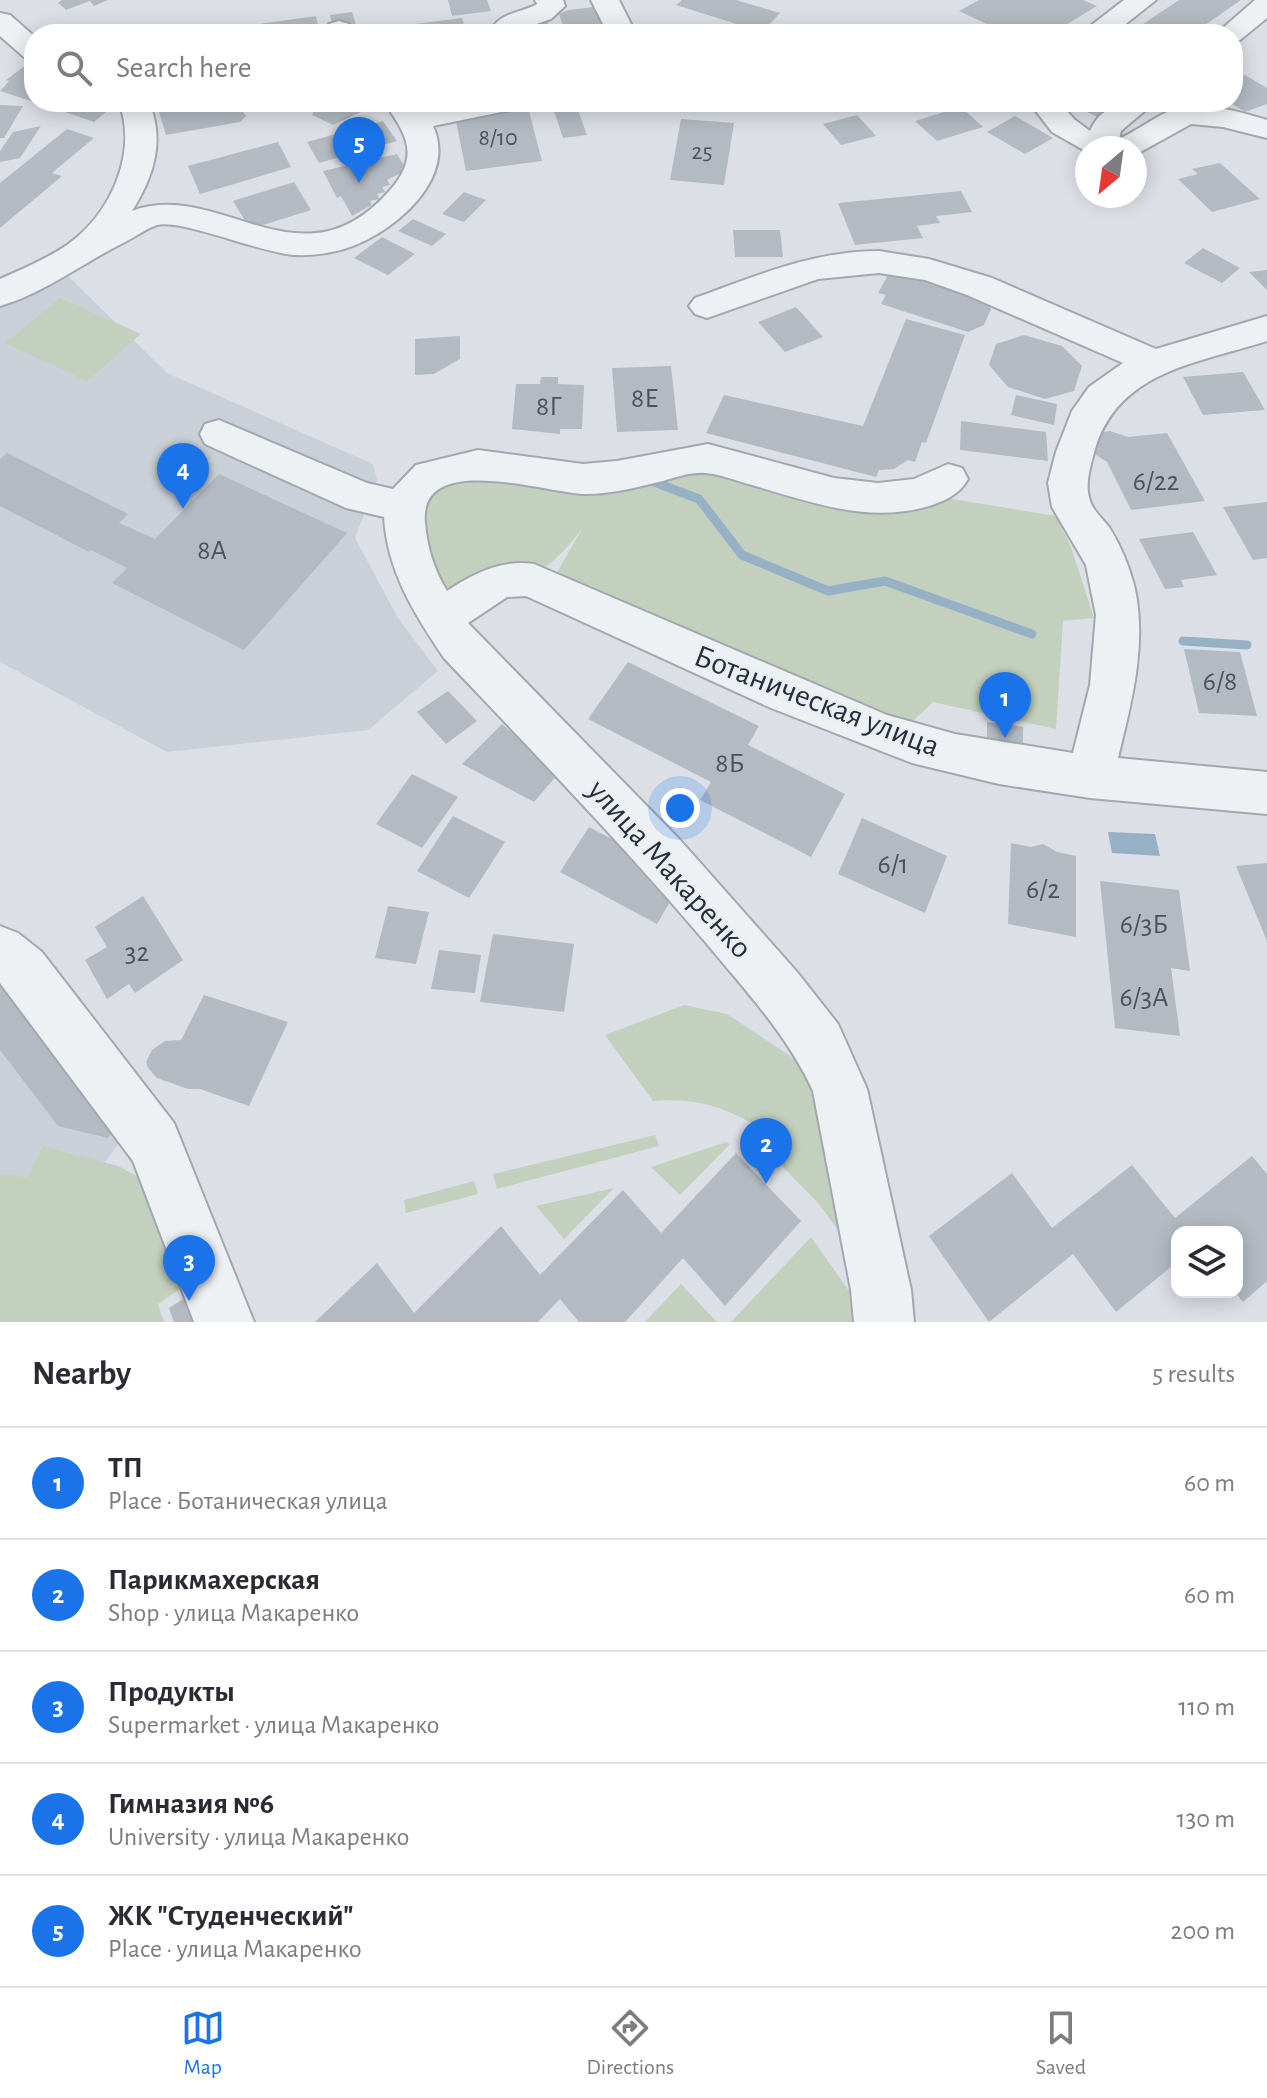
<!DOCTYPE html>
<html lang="en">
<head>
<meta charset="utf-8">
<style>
  body { margin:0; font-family:"Alegreya Sans",sans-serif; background:#f2f2f3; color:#2b2b33 }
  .controls { position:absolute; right:24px; bottom:24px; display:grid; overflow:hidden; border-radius:16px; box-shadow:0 4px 20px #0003 }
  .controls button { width:72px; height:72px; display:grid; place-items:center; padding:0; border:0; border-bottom:2px solid #e1e1e2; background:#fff; color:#2b2b33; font:40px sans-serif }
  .compass { position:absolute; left:1075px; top:136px; width:72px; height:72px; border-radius:50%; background:#fff; box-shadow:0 4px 20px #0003; rotate:209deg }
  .you { position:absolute; left:680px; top:808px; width:28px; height:28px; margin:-20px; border:6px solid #fff; border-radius:50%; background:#1a73e8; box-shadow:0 0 0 12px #1a73e833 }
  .badge { display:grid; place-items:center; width:52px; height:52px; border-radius:50%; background:#1a73e8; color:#fff; font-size:26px; font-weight:700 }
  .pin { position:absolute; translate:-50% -66px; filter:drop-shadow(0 2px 4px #0008) }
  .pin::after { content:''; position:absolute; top:42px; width:28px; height:24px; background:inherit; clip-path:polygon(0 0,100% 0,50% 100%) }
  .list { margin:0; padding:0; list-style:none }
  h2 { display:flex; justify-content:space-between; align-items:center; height:104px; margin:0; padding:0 32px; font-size:34px }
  h2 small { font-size:26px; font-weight:400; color:#7c7c81 }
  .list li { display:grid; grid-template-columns:52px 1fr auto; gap:24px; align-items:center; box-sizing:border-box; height:112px; padding:0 32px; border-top:2px solid #e1e1e2 }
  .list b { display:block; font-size:30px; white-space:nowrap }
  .list p { margin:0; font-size:26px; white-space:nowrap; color:#7c7c81 }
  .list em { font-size:26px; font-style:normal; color:#7c7c81 }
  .icon { flex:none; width:44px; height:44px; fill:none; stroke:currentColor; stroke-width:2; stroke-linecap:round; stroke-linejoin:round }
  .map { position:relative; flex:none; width:1267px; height:1322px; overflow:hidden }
  .search { position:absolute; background:#fff; box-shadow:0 4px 20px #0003; left:24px; right:24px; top:24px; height:88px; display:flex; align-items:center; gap:20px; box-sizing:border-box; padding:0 28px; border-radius:32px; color:#7c7c81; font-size:30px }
  .sheet { height:664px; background:#fff }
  nav { display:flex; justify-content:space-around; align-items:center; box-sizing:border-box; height:112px; border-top:2px solid #e1e1e2; background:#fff; font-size:22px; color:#7c7c81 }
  nav a { display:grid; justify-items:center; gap:4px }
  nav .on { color:#1a73e8 }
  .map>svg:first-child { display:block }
  .built { fill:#cad0d8 }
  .green { fill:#c3d0bd }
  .water { fill:#96b1c6 }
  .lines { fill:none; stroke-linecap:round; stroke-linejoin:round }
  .stream { stroke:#96b1c6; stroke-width:9 }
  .building { fill:#b3bac2 }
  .minor-casing { stroke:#a2a7b0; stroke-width:4 }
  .minor { fill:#eef1f4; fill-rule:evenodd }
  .labels { text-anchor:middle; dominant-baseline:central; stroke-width:6; stroke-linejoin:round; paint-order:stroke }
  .far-number-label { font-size:24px; fill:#49525e }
  .number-label { font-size:28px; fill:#49525e }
  .street-label { font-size:32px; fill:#262f3c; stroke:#ebeff4 }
</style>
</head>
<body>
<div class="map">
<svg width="1267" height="1322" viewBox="0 0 1267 1322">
  <rect width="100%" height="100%" fill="#dce0e6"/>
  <path class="built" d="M64 272 167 373 373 464 377 480 355 538 398 618 438 671 368 730 167 752 0 662V303Z
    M0 972 134 1121 86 1190 0 1173Z"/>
  <path class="green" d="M60 298 141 334 87 381 5 343Z
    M702 458 1056 516 1071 547 1094 618 1063 621 1056 729 933 702 913 721 909 742 548 588 582 529C540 585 501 593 439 619L409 490 423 478 580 479Z
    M684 1005 727 1014 840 1089 881 1290 819 1204 772 1156 768 1132C726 1108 701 1097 653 1101L605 1035Z
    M655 1135 659 1146 497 1189 493 1174Z
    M726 1142 730 1144 680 1195 651 1167Z
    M43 1146 118 1166 160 1188 193 1280 158 1304 164 1322H0V1173L27 1178Z
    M474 1181 478 1194 406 1213 404 1200Z
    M614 1188 564 1239 536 1206Z
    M811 1237 849 1291 852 1322H731Z
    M681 1284 717 1322H645Z"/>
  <path class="water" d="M1108 832 1155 834 1160 856 1112 853Z"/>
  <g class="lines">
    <path class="stream" d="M646 479 699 499 742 555 828 591 885 581 1032 634
      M1183 641 1247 645"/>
  </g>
  <path class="building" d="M62 0H108L94 6 90 1 66 10 58 3Z
    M448 0H487L491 11 452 16Z
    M682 0H736L780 13 762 32 676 5Z
    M979 0H1083L1097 6 1051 34H1008L959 11Z
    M1179 0H1241L1192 34H1149L1137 28Z
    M594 7 599 8 614 34H566L559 14 568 10Z
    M352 12 356 25 333 29 330 15Z
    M316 16 320 34H240L239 27Z
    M462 18 467 34H418L415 24Z
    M547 20 552 34H528L525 23Z
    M75 25 99 33V34H61Z
    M26 65 34 68V102L0 91 9 81 6 80Z
    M1245 75 1267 88V104L1245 112 1229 102H1233V80Z
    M36 102H96L112 107 94 122Z
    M156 102H243L240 108 246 116 240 122 166 135Z
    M333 102H361L369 108 333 125 312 115 314 111Z
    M551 102H575L587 135 563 138Z
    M1068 102H1119L1097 117Z
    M0 105 23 106 4 138H0Z
    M528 107 542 161 466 171 455 116Z
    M961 107 983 127 937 141 915 121Z
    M857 115 876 136 841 145 823 124Z
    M1015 116 1053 138 1025 154 987 132Z
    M681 119 734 123 724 185 670 180Z
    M383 121 397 141 319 163 307 142Z
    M41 126 20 158 0 162V151L13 132Z
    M67 129 94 138 52 173 62 176 0 228V183Z
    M278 142 291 167 200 194 188 166Z
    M397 154 405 167 401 168 403 172 387 180 390 185 382 187 385 192 377 194 379 199 370 201 372 205 352 216 341 196 337 198 323 171Z
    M1220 163 1260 199 1212 212 1178 179 1198 174 1192 169Z
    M294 182 311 210 250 229 233 201Z
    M961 191 972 212 936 216 940 223 917 226 923 238 855 245 838 203Z
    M464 192 486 200 464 222 442 214Z
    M413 219 446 234 432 246 398 231Z
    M733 230H780L783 257H735Z
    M382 237 415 254 388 275 354 258Z
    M1203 248 1240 268 1222 283 1184 263Z
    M1267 270V290L1249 272Z
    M888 275 917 281 919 276 985 297 991 309 984 325 968 332 881 304 886 295 878 293Z
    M796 307 823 337 785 352 758 322Z
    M906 319 965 335 926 443 922 442 915 462 908 460 894 469 879 470 876 477 706 433 724 395 863 426Z
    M1024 335 1062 346 1082 366 1074 391 1045 399 1008 387 989 365 996 344Z
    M460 336V359L434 374 415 375V339Z
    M671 366 678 430 617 432 612 368Z
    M1243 372 1265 410 1203 415 1183 377Z
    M541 377H558V384L584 385 582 429H560V434L512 429 516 384H540Z
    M1016 395 1057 404 1054 425 1011 415Z
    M961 421 1046 432 1048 461 960 450Z
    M1110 431 1128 437 1167 433 1205 501 1131 510 1107 462 1093 453 1098 433Z
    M7 453 128 514 119 523 155 539 219 474 347 533 244 650 112 583 127 568 91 550 89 552 0 506V459Z
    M1267 502V558L1253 560 1223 507Z
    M1193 532 1217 575 1181 580 1184 587 1165 589 1139 539Z
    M1184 649 1240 652 1257 716 1199 713Z
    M628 662 759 726 748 745 845 794 811 857 700 800 711 782 588 719Z
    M448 691 477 721 446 744 417 712Z
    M987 722 1023 727V755L987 750Z
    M502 724 559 773 534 802 462 764Z
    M412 774 458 797 422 848 376 824Z
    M453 816 505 842 469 898 417 871Z
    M862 818 947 856 925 913 838 874Z
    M589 827 631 849 672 898 657 924 560 872Z
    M1011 843 1031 847 1043 844 1057 852 1076 856V937L1008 924Z
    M1267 863V941L1236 866Z
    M1100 881 1179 890 1190 971 1171 968 1180 1036 1115 1028Z
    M143 896 183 960 135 993 129 984 107 999 85 960 107 947 95 927Z
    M388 906 429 912 416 964 375 958Z
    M493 934 574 944 564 1012 480 1002Z
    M439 950 481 955 475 993 431 989Z
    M0 983 119 1123 108 1138 58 1126 0 1050Z
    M204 995 288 1022 249 1106 200 1089H188L157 1078 148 1068 146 1062 152 1050 165 1041 181 1040Z
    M736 1153 801 1221 725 1306 683 1258 625 1322H579L560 1299 538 1322H315L377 1263 414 1313 501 1226 540 1275 623 1190 661 1233Z
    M1252 1156 1267 1174V1281L1243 1302 1235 1292 1237 1232H1177V1262L1116 1312 1073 1254 989 1322 929 1236 1012 1173 1052 1228 1132 1165 1175 1218Z
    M193 1293 195 1322H174L169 1308Z"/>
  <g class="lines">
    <defs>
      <path id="minor" d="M535 0H563L565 6 551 19 522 29V34H494L493 27C503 12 521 13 537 4Z
        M591 0H619L636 34H608Z
        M1124 0H1156L1113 34H1080Z
        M1255 0H1267V18L1240 40 1233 42V34H1216Z
        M0 13 10 15 34 36V60L24 57 0 36Z
        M339 21 349 24 355 34H327L325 30 329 24Z
        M119 102H149C165 141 154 176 132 211 220 178 302 293 391 189 421 154 405 133 384 102H416L422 110 462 102H525L521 108 433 126C456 176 401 225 360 243 341 252 316 256 294 255 261 253 182 219 157 225 147 228 135 237 125 242 84 262 45 293 0 306V279C22 269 47 259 67 245 111 214 138 153 119 102Z
        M1029 102H1059L1074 119 1090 131C1102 102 1129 102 1155 102L1121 131 1119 139C1134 132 1148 122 1163 114 1197 98 1233 110 1267 120V138L1223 127 1191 124 1135 155V148H1087V152L1052 132Z
        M879 251 929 259 992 278 1156 349 1267 316V341C1199 363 1119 370 1095 449 1091 464 1085 482 1089 497 1091 509 1102 518 1109 527 1121 546 1130 568 1135 589 1147 646 1131 704 1118 758L1267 772V814L1090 798 999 784 912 763 771 708 526 596 507 597 468 623 680 840 797 972 838 1024 867 1089 911 1290 914 1322H854L851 1290 813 1091C788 1036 746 991 707 944 623 845 533 752 444 658 415 615 387 571 384 517L346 508 205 444 200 434 205 424 219 420 367 483 393 489 416 465 478 450 583 464 617 461 708 444 834 478 878 483 914 479 948 464 962 468 968 479C960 494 945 501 929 506 869 524 810 502 752 485 736 481 721 474 705 473 691 472 677 477 663 481 638 487 612 494 586 494 548 494 418 449 425 523 427 547 434 570 447 591 473 574 502 559 534 564L887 715 955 734 1073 753 1090 685 1096 615 1086 565 1052 507 1048 483 1056 452 1072 411 1089 387 1123 363 967 295 925 280 879 273 818 279 707 318 695 314 689 306 695 298C756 276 813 251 879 251Z
        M0 926 18 933 42 952 174 1123 254 1322H194L133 1161 0 983Z"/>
    </defs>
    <use href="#minor" class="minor-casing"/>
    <use href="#minor" class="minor"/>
  </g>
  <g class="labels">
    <g class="far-number-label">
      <text x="498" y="138">8/10</text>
      <text x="702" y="152">25</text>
    </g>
    <g class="number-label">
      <text x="645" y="399">8Е</text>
      <text x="549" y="407">8Г</text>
      <text x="1156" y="482">6/22</text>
      <text x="212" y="551">8А</text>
      <text x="1220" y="682">6/8</text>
      <text x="730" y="764">8Б</text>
      <text x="893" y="865">6/1</text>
      <text x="1043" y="890">6/2</text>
      <text x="1144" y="925">6/3Б</text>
      <text x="137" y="953">32</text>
      <text x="1144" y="998">6/3А</text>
    </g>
    <g class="street-label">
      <text transform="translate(817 701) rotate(21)">Ботаническая улица</text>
      <text transform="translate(670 869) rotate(48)">улица Макаренко</text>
    </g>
  </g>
</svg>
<div class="controls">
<button><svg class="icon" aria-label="layers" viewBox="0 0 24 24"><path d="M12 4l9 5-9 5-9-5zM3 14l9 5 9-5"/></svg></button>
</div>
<svg class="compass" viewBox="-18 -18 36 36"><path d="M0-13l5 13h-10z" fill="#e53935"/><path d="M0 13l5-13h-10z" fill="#7c7c81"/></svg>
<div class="you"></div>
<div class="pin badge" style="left:1005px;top:738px">1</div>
<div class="pin badge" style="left:766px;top:1184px">2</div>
<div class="pin badge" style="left:189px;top:1301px">3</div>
<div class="pin badge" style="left:183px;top:509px">4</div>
<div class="pin badge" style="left:359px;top:183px">5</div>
<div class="search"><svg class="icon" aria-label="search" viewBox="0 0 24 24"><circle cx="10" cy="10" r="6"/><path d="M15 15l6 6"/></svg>Search here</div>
</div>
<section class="sheet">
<h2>Nearby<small>5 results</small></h2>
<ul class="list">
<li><span class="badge">1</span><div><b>ТП</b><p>Place · Ботаническая улица</p></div><em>60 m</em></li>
<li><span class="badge">2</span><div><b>Парикмахерская</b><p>Shop · улица Макаренко</p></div><em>60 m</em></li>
<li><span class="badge">3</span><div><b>Продукты</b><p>Supermarket · улица Макаренко</p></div><em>110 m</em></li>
<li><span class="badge">4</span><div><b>Гимназия №6</b><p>University · улица Макаренко</p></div><em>130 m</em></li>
<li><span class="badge">5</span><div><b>ЖК &quot;Студенческий&quot;</b><p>Place · улица Макаренко</p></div><em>200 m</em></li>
</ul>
</section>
<nav>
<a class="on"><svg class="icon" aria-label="map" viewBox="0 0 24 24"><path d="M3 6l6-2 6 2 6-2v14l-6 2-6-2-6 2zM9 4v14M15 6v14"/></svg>Map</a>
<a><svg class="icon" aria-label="directions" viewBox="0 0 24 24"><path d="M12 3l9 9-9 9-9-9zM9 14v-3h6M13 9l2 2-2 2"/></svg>Directions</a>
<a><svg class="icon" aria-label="saved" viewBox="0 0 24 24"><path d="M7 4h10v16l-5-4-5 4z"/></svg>Saved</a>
</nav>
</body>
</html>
